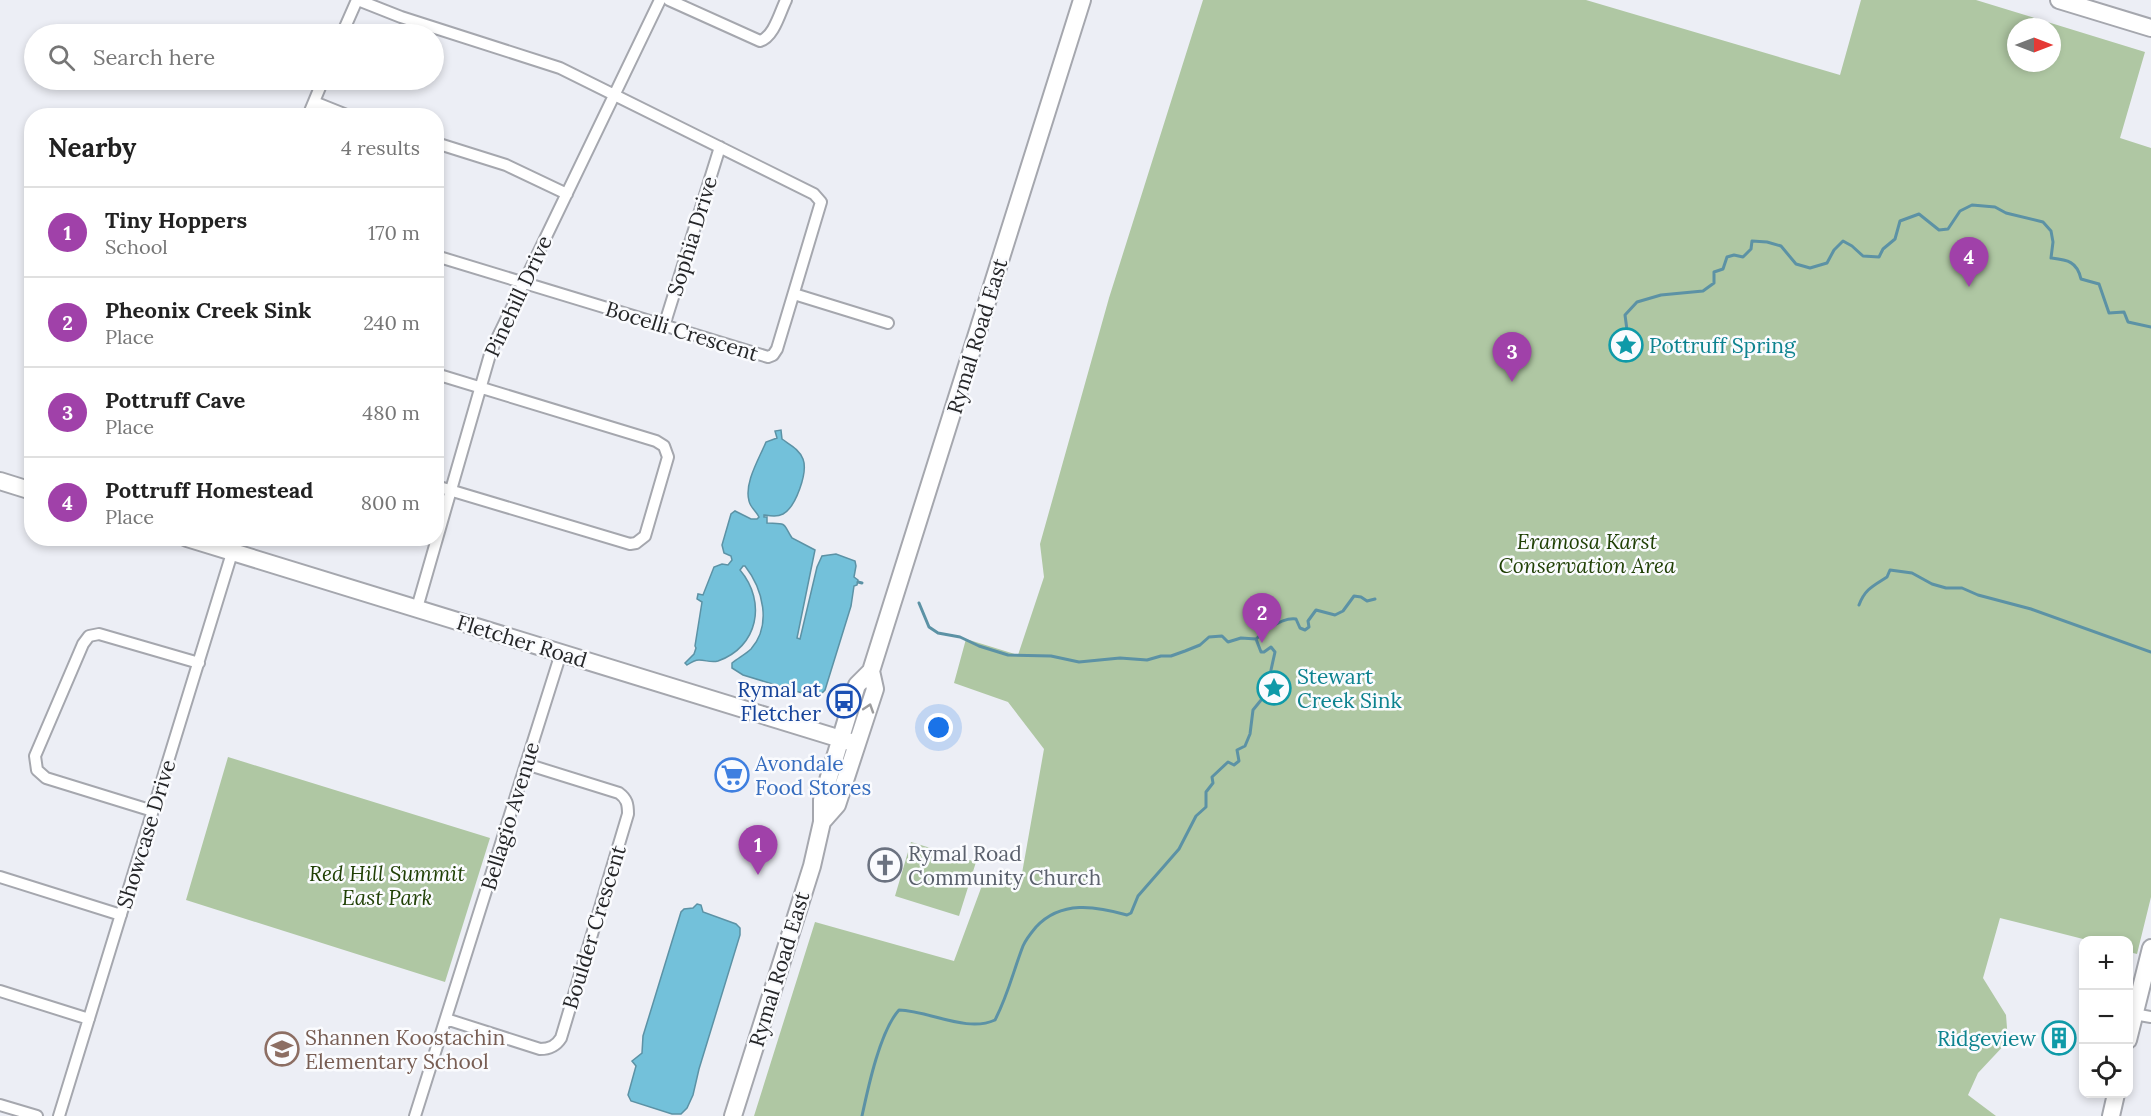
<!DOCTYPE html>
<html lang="en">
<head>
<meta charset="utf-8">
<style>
  body { margin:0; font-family:Lora,serif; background:#f6f6f6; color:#222 }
  .controls { position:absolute; right:18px; bottom:18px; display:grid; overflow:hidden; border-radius:12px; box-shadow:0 3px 9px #0003 }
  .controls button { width:54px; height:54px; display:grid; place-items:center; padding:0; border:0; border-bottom:2px solid #e0e0e0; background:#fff; color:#222; font:30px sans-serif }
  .compass { position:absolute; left:2007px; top:18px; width:54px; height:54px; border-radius:50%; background:#fff; box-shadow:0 3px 9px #0003; rotate:90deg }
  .you { position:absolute; left:939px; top:728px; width:21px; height:21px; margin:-15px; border:4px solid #fff; border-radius:50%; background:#1a73e8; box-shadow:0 0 0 9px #1a73e833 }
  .badge { display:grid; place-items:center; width:39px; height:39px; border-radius:50%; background:#a041a9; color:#fff; font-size:20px; font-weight:700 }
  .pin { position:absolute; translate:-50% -50px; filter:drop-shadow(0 2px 3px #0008) }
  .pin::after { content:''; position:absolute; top:32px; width:21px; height:18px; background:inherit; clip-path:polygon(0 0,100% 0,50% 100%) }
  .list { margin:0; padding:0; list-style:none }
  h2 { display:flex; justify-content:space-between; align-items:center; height:78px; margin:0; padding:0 24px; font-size:26px }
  h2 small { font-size:20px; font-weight:400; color:#767676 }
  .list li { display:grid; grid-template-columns:39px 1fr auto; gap:18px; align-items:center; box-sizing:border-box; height:90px; padding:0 24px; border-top:2px solid #e0e0e0 }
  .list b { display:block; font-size:22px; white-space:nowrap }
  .list p { margin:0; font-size:20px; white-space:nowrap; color:#767676 }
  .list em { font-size:20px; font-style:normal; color:#767676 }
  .icon { flex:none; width:33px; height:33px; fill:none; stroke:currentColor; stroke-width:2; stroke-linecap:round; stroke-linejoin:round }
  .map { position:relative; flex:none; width:2151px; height:1116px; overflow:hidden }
  .search { position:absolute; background:#fff; box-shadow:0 3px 9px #0003; left:24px; top:24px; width:420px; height:66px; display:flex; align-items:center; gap:15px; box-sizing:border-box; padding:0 21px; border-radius:33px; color:#767676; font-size:22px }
  .panel { position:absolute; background:#fff; box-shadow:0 3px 9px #0003; left:24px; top:108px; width:420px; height:438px; border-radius:24px }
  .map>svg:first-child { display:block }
  .green { fill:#afc7a3; fill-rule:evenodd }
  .water { fill:#73c1da; stroke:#5c92a5; stroke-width:1.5 }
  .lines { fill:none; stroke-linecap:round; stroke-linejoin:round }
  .stream { stroke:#5c92a5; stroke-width:3 }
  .street-casing { stroke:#a5a7ae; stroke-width:14 }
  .secondary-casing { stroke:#a5a7ae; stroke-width:20 }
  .street { stroke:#fff; stroke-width:10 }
  .secondary { stroke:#fff; stroke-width:16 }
  .oneway { stroke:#9d9d9e }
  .labels { text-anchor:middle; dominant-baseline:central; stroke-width:5; stroke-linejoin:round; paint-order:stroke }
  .street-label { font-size:21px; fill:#252628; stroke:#fafbfe }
  .culture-label { font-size:21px; fill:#0d838f; stroke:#fafbfe; text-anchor:start }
  .park-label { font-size:21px; font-style:italic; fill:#204005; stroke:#fafbfe }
  .transit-label { font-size:21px; fill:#164399; stroke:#fafbfe; text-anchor:end }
  .shop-label { font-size:21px; fill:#366cbe; stroke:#fafbfe; text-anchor:start }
  .worship-label { font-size:21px; fill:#5b616d; stroke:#fafbfe; text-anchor:start }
  .education-label { font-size:21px; fill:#785e54; stroke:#fafbfe; text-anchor:start }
</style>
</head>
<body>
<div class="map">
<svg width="2151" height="1116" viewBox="0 0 2151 1116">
  <rect width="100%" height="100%" fill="#eceef5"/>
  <path class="green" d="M1203 0H1586L1840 75 1861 0H1976L2145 52 2120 138 2151 148V897L2137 954 2129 952 2128 940H2087L2000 918 1983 978 2006 1015 2008 1041 1978 1073 1968 1095 1996 1116H754L815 922 954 961 987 872 1021 879 1044 749 1008 702 954 683 966 639 1018 655 1044 577 1040 544 1109 298ZM2016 27H2052V63H2016Z
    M228 757 490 838 445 982 186 900Z
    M911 842 976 862 959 916 895 896Z"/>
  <path class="water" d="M781 430 782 439C790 445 799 449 803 459 808 472 796 507 783 514 777 517 771 516 764 515V517H767V523C788 524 782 522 792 538L815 550 797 638 800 639 817 567 822 556 836 554 855 561 856 566 854 577 858 580 857 585 854 586 851 606 825 690 819 696H812L743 675 732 668V663C738 658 746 654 751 649 772 625 763 589 745 566H743L740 570C767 602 758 647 718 661 711 663 706 660 699 660 695 660 690 663 687 665L685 663 694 654 696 648 695 646 702 602 697 599 698 594 703 595 714 567 722 564 728 565 732 560 731 556 724 553 722 545 731 514 735 511 751 519H757L759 517C756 511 750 507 749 501 744 483 759 459 766 442L777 438 775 431Z
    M697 904 701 905 703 912 736 924 740 928V935L699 1069 693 1095 687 1108 681 1114H672L631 1101 628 1095 636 1066 632 1061 642 1053 643 1036 681 912 684 909 693 908Z"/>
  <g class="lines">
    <path class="stream" d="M1627 330 1625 315 1637 302 1661 295 1703 291 1714 283V272L1723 269 1727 257 1734 255 1743 257 1751 249 1752 241 1767 242 1781 246 1796 264 1810 268 1827 263 1834 250 1843 241 1852 246 1863 256 1879 257 1883 249 1895 239 1900 221 1919 214 1939 230 1948 229 1960 211 1972 205 1995 207 2006 213 2043 222 2051 231 2053 242 2051 258C2067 260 2077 261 2081 279L2099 284 2109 313 2124 312 2128 322 2151 327
      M858 582 862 583
      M919 603 929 627 938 633 960 637 979 646 1008 655 1051 656 1079 662 1120 658 1147 660 1161 656H1171L1185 651 1200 645 1209 637 1222 636 1228 642 1241 638 1256 639C1266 630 1282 617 1296 619L1300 628 1305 630 1309 627 1308 621 1316 610 1335 615 1343 611 1354 596 1361 597 1367 601 1375 599
      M1859 605C1865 589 1873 586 1887 577L1890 570 1912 573 1932 584 1946 588H1962L1978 595 2031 609 2151 652
      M862 1116C868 1088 880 1031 899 1010 930 1011 967 1033 995 1020 1008 995 1013 972 1023 946 1026 939 1031 933 1036 927 1061 900 1096 906 1127 915L1131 913 1138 896 1179 849 1196 816 1206 807V792L1213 783 1212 777 1228 762 1234 765 1239 761 1237 750 1245 746 1250 734 1253 710 1270 689 1269 679 1275 652 1271 647 1264 652H1261L1256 639"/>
    <defs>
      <path id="street" d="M358 0 401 17 560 68 814 194 821 202 777 349 773 355 768 357 436 256
        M669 0 760 41C774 37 780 12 786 0
        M342 34 357 0
        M314 102 349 116
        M308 116 323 80
        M436 143 506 165 567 194
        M794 294 888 323
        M664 326 720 147
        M436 374 656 441 664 446 668 457 645 536 636 543 630 544 436 486
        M417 608 491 351 660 0
        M153 811 46 778 37 770 35 756 83 644 89 636 99 634 199 663
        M0 877 121 915
        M0 991 89 1019
        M2134 1014 2151 1017
        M446 1019 540 1049C550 1049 556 1046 561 1038L628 814C628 804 627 799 619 793L526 764
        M0 1105 37 1116
        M59 1116 232 553
        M415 1116 561 653"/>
      <path id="secondary" d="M2059 0 2151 28
        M0 481 32 491
        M187 538 857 744
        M822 822 837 805 857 744 875 689 871 671
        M2128 1040 2151 948
        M733 1116 812 866 822 822V800L857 685 871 671 1082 0
        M2111 1116 2116 1094"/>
    </defs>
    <use href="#street" class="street-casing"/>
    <use href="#secondary" class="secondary-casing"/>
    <use href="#street" class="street"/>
    <use href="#secondary" class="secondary"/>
  </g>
  <defs><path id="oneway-chevron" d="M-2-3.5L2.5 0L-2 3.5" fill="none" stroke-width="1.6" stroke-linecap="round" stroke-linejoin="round" transform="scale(1.5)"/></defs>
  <use class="oneway" href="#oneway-chevron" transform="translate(869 708) rotate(-72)"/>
  <defs>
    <symbol id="sight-ring" viewBox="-11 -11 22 22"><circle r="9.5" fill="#fafbfe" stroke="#0f9aa8" stroke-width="1.5"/><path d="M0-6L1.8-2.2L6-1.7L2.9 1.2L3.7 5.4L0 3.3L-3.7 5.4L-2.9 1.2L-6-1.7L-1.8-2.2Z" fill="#0f9aa8"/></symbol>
    <symbol id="bus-ring" viewBox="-11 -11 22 22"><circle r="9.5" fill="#fafbfe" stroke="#1a4fb4" stroke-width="1.5"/><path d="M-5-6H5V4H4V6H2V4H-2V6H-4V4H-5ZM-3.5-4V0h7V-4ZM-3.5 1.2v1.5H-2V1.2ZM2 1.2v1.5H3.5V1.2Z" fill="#1a4fb4"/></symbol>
    <symbol id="supermarket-ring" viewBox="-11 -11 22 22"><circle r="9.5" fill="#fafbfe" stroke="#3f7fe0" stroke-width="1.5"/><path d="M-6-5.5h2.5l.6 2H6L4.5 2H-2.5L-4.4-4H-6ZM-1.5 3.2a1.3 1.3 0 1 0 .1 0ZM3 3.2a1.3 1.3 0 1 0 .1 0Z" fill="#3f7fe0"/></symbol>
    <symbol id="church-ring" viewBox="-11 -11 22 22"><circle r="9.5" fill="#fafbfe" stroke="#6b7280" stroke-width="1.5"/><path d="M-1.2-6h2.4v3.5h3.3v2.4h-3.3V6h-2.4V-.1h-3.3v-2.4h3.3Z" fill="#6b7280"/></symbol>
    <symbol id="building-ring" viewBox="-11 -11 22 22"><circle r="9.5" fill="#fafbfe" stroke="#0f9aa8" stroke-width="1.5"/><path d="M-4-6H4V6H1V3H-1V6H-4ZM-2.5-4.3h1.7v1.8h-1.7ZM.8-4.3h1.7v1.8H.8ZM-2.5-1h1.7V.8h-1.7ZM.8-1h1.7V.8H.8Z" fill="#0f9aa8"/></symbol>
    <symbol id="school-ring" viewBox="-11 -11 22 22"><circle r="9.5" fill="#fafbfe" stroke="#8d6e63" stroke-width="1.5"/><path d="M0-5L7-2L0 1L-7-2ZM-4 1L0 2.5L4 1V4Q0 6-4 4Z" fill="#8d6e63"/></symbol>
  </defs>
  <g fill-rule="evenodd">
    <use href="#sight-ring" x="1607" y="326" width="38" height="38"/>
    <use href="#sight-ring" x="1255" y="669" width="38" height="38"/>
    <use href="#bus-ring" x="825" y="682" width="38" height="38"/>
    <use href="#supermarket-ring" x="713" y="756" width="38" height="38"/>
    <use href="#church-ring" x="866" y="846" width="38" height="38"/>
    <use href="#building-ring" x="2040" y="1019" width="38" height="38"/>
    <use href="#school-ring" x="263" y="1030" width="38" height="38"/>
  </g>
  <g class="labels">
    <g class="street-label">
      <text transform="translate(692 236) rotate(-73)">Sophia Drive</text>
      <text transform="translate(518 296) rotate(-65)">Pinehill Drive</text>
      <text transform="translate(682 331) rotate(17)">Bocelli Crescent</text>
      <text transform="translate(977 336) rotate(-73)">Rymal Road East</text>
      <text transform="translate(522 641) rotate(17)">Fletcher Road</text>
      <text transform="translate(510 816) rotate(-73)">Bellagio Avenue</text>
      <text transform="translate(146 834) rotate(-73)">Showcase Drive</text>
      <text transform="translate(594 927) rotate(-73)">Boulder Crescent</text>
      <text transform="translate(779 969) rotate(-73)">Rymal Road East</text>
    </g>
    <g class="culture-label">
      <text x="1649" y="345">Pottruff Spring</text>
      <text x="1297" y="676">Stewart<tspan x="1297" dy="24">Creek Sink</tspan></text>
      <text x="2036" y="1038" text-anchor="end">Ridgeview</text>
    </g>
    <g class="park-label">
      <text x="1587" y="541">Eramosa Karst<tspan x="1587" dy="24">Conservation Area</tspan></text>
      <text x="387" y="873">Red Hill Summit<tspan x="387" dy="24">East Park</tspan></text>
    </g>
    <g class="transit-label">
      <text x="821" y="689">Rymal at<tspan x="821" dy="24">Fletcher</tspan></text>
    </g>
    <g class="shop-label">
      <text x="755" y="763">Avondale<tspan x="755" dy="24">Food Stores</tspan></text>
    </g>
    <g class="worship-label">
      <text x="908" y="853">Rymal Road<tspan x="908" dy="24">Community Church</tspan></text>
    </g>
    <g class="education-label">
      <text x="305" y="1037">Shannen Koostachin<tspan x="305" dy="24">Elementary School</tspan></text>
    </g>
  </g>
</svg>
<div class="controls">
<button>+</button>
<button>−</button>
<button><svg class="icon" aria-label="locate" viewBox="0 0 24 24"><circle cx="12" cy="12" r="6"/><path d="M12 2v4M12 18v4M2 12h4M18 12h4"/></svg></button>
</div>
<svg class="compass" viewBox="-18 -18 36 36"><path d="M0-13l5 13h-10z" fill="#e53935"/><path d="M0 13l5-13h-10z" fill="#767676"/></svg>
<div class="you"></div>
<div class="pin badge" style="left:758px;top:875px">1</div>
<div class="pin badge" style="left:1262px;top:643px">2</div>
<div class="pin badge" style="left:1512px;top:382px">3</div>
<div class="pin badge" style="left:1969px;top:287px">4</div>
<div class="search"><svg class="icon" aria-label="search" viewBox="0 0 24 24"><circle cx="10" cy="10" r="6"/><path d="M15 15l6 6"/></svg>Search here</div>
<section class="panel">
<h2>Nearby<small>4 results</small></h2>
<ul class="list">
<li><span class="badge">1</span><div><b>Tiny Hoppers</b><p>School</p></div><em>170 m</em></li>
<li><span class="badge">2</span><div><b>Pheonix Creek Sink</b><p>Place</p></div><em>240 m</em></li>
<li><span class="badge">3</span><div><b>Pottruff Cave</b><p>Place</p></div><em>480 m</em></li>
<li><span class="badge">4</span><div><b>Pottruff Homestead</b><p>Place</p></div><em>800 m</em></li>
</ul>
</section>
</div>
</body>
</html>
